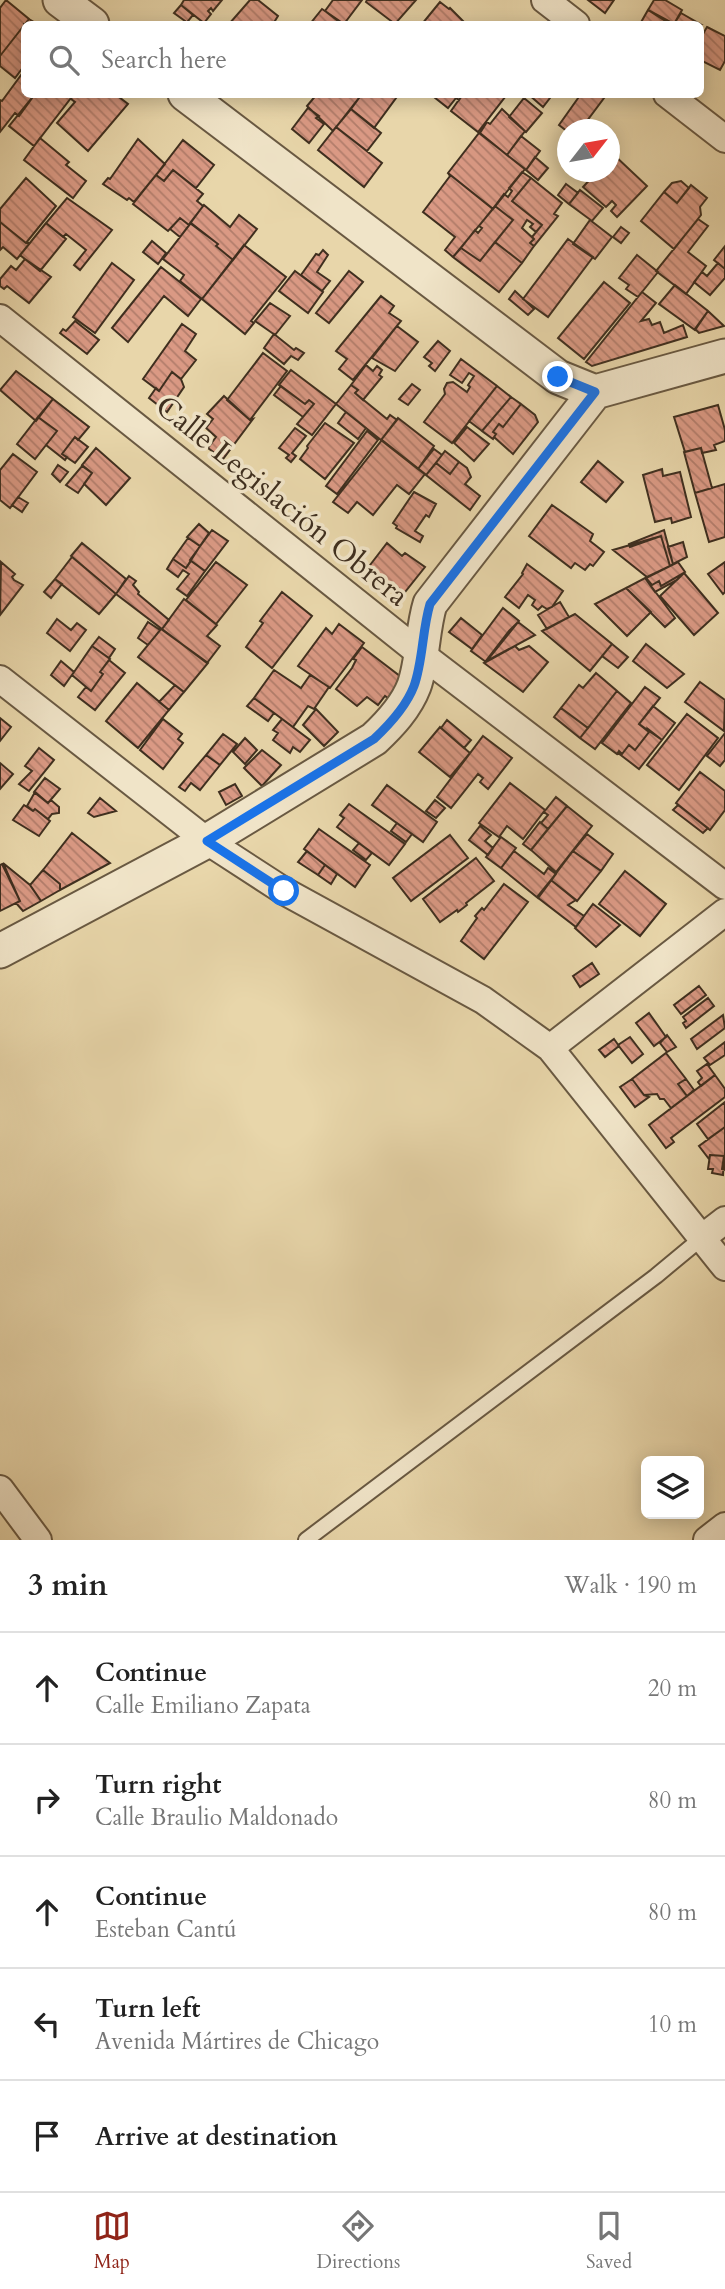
<!DOCTYPE html>
<html lang="en">
<head>
<meta charset="utf-8">
<style>
  body { margin:0; font-family:Cardo,serif; background:#f6f6f6; color:#222 }
  .controls { position:absolute; right:21px; bottom:21px; display:grid; overflow:hidden; border-radius:10px; box-shadow:0 4px 18px #0003 }
  .controls button { width:63px; height:63px; display:grid; place-items:center; padding:0; border:0; border-bottom:2px solid #e0e0e0; background:#fff; color:#222; font:35px sans-serif }
  .compass { position:absolute; left:557px; top:119px; width:63px; height:63px; border-radius:50%; background:#fff; box-shadow:0 4px 18px #0003; rotate:59deg }
  .stop { position:absolute; width:21px; height:21px; margin:-16px; border:5px solid #1a73e8; border-radius:50%; background:#fff }
  .stop.end { background:#1a73e8; border-color:#fff; box-shadow:0 2px 7px #0008 }
  .list { margin:0; padding:0; list-style:none }
  h2 { display:flex; justify-content:space-between; align-items:center; height:91px; margin:0; padding:0 28px; font-size:30px }
  h2 small { font-size:23px; font-weight:400; color:#767676 }
  .list li { display:grid; grid-template-columns:46px 1fr auto; gap:21px; align-items:center; box-sizing:border-box; height:112px; padding:0 28px; border-top:2px solid #e0e0e0 }
  .list b { display:block; font-size:26px; white-space:nowrap }
  .list p { margin:0; font-size:23px; white-space:nowrap; color:#767676 }
  .list em { font-size:23px; font-style:normal; color:#767676 }
  .icon { flex:none; width:38px; height:38px; fill:none; stroke:currentColor; stroke-width:2; stroke-linecap:round; stroke-linejoin:round }
  .map { position:relative; flex:none; width:725px; height:1540px; overflow:hidden }
  .search { position:absolute; background:#fff; box-shadow:0 4px 18px #0003; left:21px; right:21px; top:21px; height:77px; display:flex; align-items:center; gap:18px; box-sizing:border-box; padding:0 24px; border-radius:10px; color:#767676; font-size:26px }
  .sheet { height:651px; background:#fff }
  nav { display:flex; justify-content:space-around; align-items:center; box-sizing:border-box; height:98px; border-top:2px solid #e0e0e0; background:#fff; font-size:19px; color:#767676 }
  nav a { display:grid; justify-items:center; gap:4px }
  nav .on { color:#8f2418 }
  .map>svg:first-child { display:block }
  .building { fill:url(#building-back-hatch); stroke:#3f2f1f; stroke-width:2 }
  .lines { fill:none; stroke-linecap:round; stroke-linejoin:round }
  .service-casing { stroke:#695942; stroke-width:18 }
  .minor-casing { stroke:#695942; stroke-width:30 }
  .tertiary-casing { stroke:#695942; stroke-width:37 }
  .service { stroke:#f0e4c8; stroke-width:14 }
  .minor { stroke:#f0e4c8; stroke-width:26 }
  .tertiary { stroke:#f0e4c8; stroke-width:33 }
  .route { stroke:#1a73e8; stroke-width:9 }
  .labels { text-anchor:middle; dominant-baseline:central; stroke-width:7; stroke-linejoin:round; paint-order:stroke }
  .street-label { font-size:30px; fill:#3f2f1f; stroke:#f0e4c8 }
</style>
</head>
<body>
<div class="map">
<svg width="725" height="1540" viewBox="0 0 725 1540">
  <defs>
    <pattern id="building-back-hatch" width="6" height="6" patternUnits="userSpaceOnUse" patternTransform="scale(1.75)"><rect width="6" height="6" fill="#da9984"/><path d="M-1 5l2 2M0 0l6 6M5-1l2 2" fill="none" stroke="#b27d6b"/></pattern>
  </defs>
  <rect width="100%" height="100%" fill="#e8d6aa"/>
  <filter id="stains"><feTurbulence type="fractalNoise" baseFrequency=".00286" numOctaves="4"/><feColorMatrix values="0 0 0 0 .2 0 0 0 0 .09 0 0 0 0 .02 0 0 0 .5 -.17"/></filter>
  <radialGradient id="worn" r=".72"><stop offset=".6" stop-color="#630" stop-opacity="0"/><stop offset="1" stop-color="#630" stop-opacity=".3"/></radialGradient>
  <path class="building" d="M6 0 29 19 0 56V8Z
    M184 0H222L213 11 211 8 208 11 211 14 204 23 181 5Z
    M250 0H258L278 16 273 24H229Z
    M333 0H362L344 24 325 11Z
    M367 0H416L395 24 366 2Z
    M588 0H614L605 13Z
    M654 0H665L682 10 674 24 648 10Z
    M440 2 449 9 450 8 466 24H422Z
    M181 5 193 15 188 21 192 24H183L185 21 174 13Z
    M322 9 325 11 342 24H310Z
    M648 10 670 24H640Z
    M681 13 700 24H674Z
    M29 19 37 24H24V66L15 78 0 66V56Z
    M707 27 725 36V61L720 70 700 60V39Z
    M24 71V94H35L19 116 15 113 0 132V100L2 101Z
    M35 94H74L34 146 9 126Z
    M74 94H115L128 104 88 151 57 123 75 102 71 99Z
    M317 94H362L333 131 307 106Z
    M362 94H392L396 98 374 128 351 109Z
    M436 94H463L459 100 456 98 448 108 434 97Z
    M463 94H502L505 97 478 132 451 111Z
    M528 94H553L543 107Z
    M581 94H607L584 125 589 130H568V132L559 125Z
    M524 98 542 113 526 132 509 117Z
    M308 108 319 116 316 118 324 124 309 143 292 129Z
    M351 109 381 133 367 151 336 127Z
    M502 109 525 131 507 155 480 133 487 122 490 124Z
    M336 127 382 163 364 187 318 150Z
    M479 133 525 169 493 209 448 173Z
    M521 136 540 151 526 170 507 155Z
    M40 138 69 162 66 165 86 181 73 198 24 160Z
    M138 139 165 164 134 202 129 198 127 200 103 184 108 178 110 179Z
    M183 140 214 165 196 188 173 170 164 181 156 175Z
    M613 154 647 186 617 217 611 211 616 205 612 201 606 207 583 187 597 172H610V158Z
    M535 157 548 168 538 180 526 170Z
    M173 170 203 194 197 201 203 206 189 225 180 218 168 231 133 204 156 175 164 181Z
    M522 172 531 178 512 201 542 225 536 232 530 227 533 224 527 220 522 228 534 239 530 243 534 246 522 263 495 242 513 220 495 206 504 194 508 197 512 191 509 188Z
    M448 173 493 209 453 257 445 250 455 237 423 212 450 176Z
    M26 178 56 206 26 243 0 222V209Z
    M531 178 562 203 554 214 558 216 534 246 530 243 534 239 532 237 542 225 512 201Z
    M681 181 689 188 677 203 664 192 672 183Z
    M566 184 578 193 569 204 558 195Z
    M691 185 707 198 700 207 701 215 674 249 641 221 664 192 677 203Z
    M580 190 603 208 592 221 569 204Z
    M67 198 112 230 80 270 74 265 86 250 66 234 63 237 46 223Z
    M204 205 230 227 239 215 257 229 233 260 216 246 218 244 190 223Z
    M495 206 513 220 480 261 461 248 475 230 478 233 482 228 479 226Z
    M180 218 189 225 180 237 170 229Z
    M698 219 708 226 688 252 706 266 686 294 656 271Z
    M590 220 612 237 595 259 573 244Z
    M0 222 26 243H30L17 259 3 247 0 250Z
    M46 223 66 239 40 271 20 255Z
    M191 223 218 244 216 246 233 260 202 299 180 281 184 275 163 259Z
    M621 227 629 233 621 243 613 237Z
    M568 239 593 257 548 317 523 299Z
    M152 241 166 253 158 264 143 252Z
    M495 242 522 263 499 292 453 257 461 248 480 261Z
    M244 245 286 277 251 321 254 323 245 334 202 299Z
    M725 246V269L714 260Z
    M323 250 328 255 317 272 330 281 322 291 301 275 316 254 319 255Z
    M637 255 658 272 638 297 626 289 629 285 619 278Z
    M25 259 51 277 29 303 7 286 4 289 0 286V279L11 266 16 270Z
    M112 263 134 280 95 333 73 317Z
    M718 263 725 269V278L710 295 694 282 702 272 707 276Z
    M161 267 201 299 188 316 164 296 128 342 112 328Z
    M295 271 323 292 308 313 279 291Z
    M349 271 363 282 329 323 316 313Z
    M604 282 630 303 584 359 558 338Z
    M675 285 708 311 695 330 659 304Z
    M515 291 534 309 528 315 509 299Z
    M642 292 656 303 641 321 649 319 652 325 660 322 664 333 683 325 687 337 592 366 586 362Z
    M381 296 394 306 389 313 401 321 353 380 339 369 347 359 336 351Z
    M270 303 290 316 275 335 255 321Z
    M708 311 724 326 699 333 695 329Z
    M75 321 99 340 87 354 60 333 63 329 66 331Z
    M182 324 196 334 185 351 196 360 181 379 172 372 159 391 143 379Z
    M397 326 418 342 395 371 372 358Z
    M274 334 294 350 296 348 304 353 298 360 291 356 284 364 264 348Z
    M438 341 450 351 435 371 429 366 432 363 424 357Z
    M263 353 287 371 250 420 227 400Z
    M461 359 497 386 452 443 424 422 445 394 444 389 447 383 453 382 467 392 470 387 468 385 474 376 469 373 462 383 450 375Z
    M366 365 373 371 377 366 382 370 379 375 382 377 363 400 355 393 358 390 351 385Z
    M291 370 336 404 312 435 297 424 314 404 309 400 305 404 279 385Z
    M16 371 53 399 36 421 0 390Z
    M172 372 181 379 184 387 167 412 149 398 156 388 159 391Z
    M412 384 420 390 408 405 399 399Z
    M351 385 358 390 355 393 387 419 390 415 397 420 381 440 336 404Z
    M281 386 305 404 309 400 314 404 303 417 274 395Z
    M497 386 511 397 482 431 469 421Z
    M224 396 250 420 253 419 223 459 208 448 216 437 206 428 213 419 207 414Z
    M511 397 521 404 503 427 499 424 493 432 496 434 493 439 482 431Z
    M53 399 89 427 78 440 75 437 62 454 67 457 65 460 46 445 57 431 38 417Z
    M521 404 535 415 538 422 513 454 494 437 496 434 493 432 499 424 503 427Z
    M718 405 725 430V441L714 445 716 450 702 453 701 448 685 452 674 417Z
    M346 412 366 428 358 439 338 423Z
    M38 417 57 431 35 459 17 444Z
    M398 418 434 446 418 469 381 440Z
    M325 423 354 443 325 479 300 459 308 448 307 446Z
    M467 427 489 444 474 461 454 443Z
    M295 428 306 436 292 453 296 456 291 462 286 458 289 455 279 448Z
    M367 431 378 440 337 494 326 486Z
    M75 437 88 447 75 463 62 454Z
    M382 440 425 474 409 494 397 485 373 515 357 502 348 513 333 502Z
    M96 448 130 478 106 505 84 484 92 473 82 465Z
    M701 448 712 488 695 493 684 452Z
    M434 449 442 455 426 475 418 469Z
    M445 451 459 462 450 474 436 463Z
    M13 454 37 472 10 508 0 500V470Z
    M598 461 623 482 606 502 581 482Z
    M459 462 467 468 471 477 465 484 480 496 470 510 426 475 436 463 450 474Z
    M58 465 68 472 60 482 52 474Z
    M82 466 92 473 78 493 66 485Z
    M662 469 663 476 680 472 691 517 672 523 671 518 655 522 643 475Z
    M725 484V537L709 542 695 493Z
    M414 492 436 504 429 517 426 515 415 531 423 536 420 542 396 528 397 526 393 523Z
    M18 497 28 503 22 512 12 505Z
    M552 505 593 534 590 541 604 552 593 566 590 564 585 570 575 563 571 568 529 536Z
    M199 524 209 533 200 546 187 537Z
    M212 530 228 541 205 571 190 560Z
    M664 530 673 564 670 566 661 536 630 547 629 544Z
    M661 536 670 566 647 577 613 550Z
    M188 538 200 546 186 568 173 559Z
    M683 542 687 557 673 564 668 547Z
    M82 543 126 579 116 594 71 556Z
    M387 543 402 556 405 553 425 567 401 597 367 569Z
    M72 557 116 594 99 614 55 579Z
    M173 559 186 568 191 561 205 571 187 596 177 589 189 574 183 570 178 577 167 569Z
    M1 562 15 574 12 577 14 580 23 585 0 615Z
    M216 562 247 585 216 624 186 600Z
    M678 562 685 572 661 586 659 581 652 585 646 578Z
    M725 562V592L723 594 708 574Z
    M527 564 563 591 552 607 547 609 542 606 538 610 532 605 535 600 528 595 519 608 505 597 523 574 522 573Z
    M684 573 677 580 655 592 645 578 652 585 659 581 661 586Z
    M684 573 718 613 694 635 660 596Z
    M129 576 136 581 133 585 139 592 138 594 169 620 162 629 116 594Z
    M645 578 675 618 665 627 626 588Z
    M55 579 62 584 51 598 44 592Z
    M626 588 651 612 627 636 595 604Z
    M282 592 312 616 272 668 246 647 263 623 260 621Z
    M184 599 217 625 207 636 220 646 207 663 162 629Z
    M560 602 569 617 547 629 538 615Z
    M503 608 519 621 486 662 471 651Z
    M575 614 612 644 590 671 542 631Z
    M461 618 482 635 472 649 449 632Z
    M57 619 71 630 77 623 86 630 70 651 47 633Z
    M148 622 160 630 148 645 138 638Z
    M518 622 535 635 485 662 509 631Z
    M339 624 364 643 330 688 298 666 326 628 332 634Z
    M161 629 208 663 184 692 138 657Z
    M99 637 115 649 109 658 92 646Z
    M612 644 628 657 618 668 602 656Z
    M646 644 684 674 667 688 633 661Z
    M92 646 110 659 100 672 103 674 91 691 72 675Z
    M515 646 519 650 529 646 548 662 523 692 484 663Z
    M362 647 405 680 389 699 385 696 378 705 367 697 357 706 336 689 352 668 356 660 353 659Z
    M109 660 125 673 95 710 78 697 86 687 91 691 103 674 100 672Z
    M61 661 74 672 64 686 51 675Z
    M274 670 301 688 310 675 329 687 314 709 308 706 293 727 254 698Z
    M596 673 617 691 588 728 561 708 579 685 583 688Z
    M700 682 725 700 724 731 685 702Z
    M137 683 169 710 138 748 106 721Z
    M175 685 184 692 169 710 159 702Z
    M645 687 660 698 639 724 649 732 635 750 629 745 622 754 619 751 617 754 602 743Z
    M617 691 631 703 595 749 580 738Z
    M254 698 274 713 268 721 247 706Z
    M653 706 675 723 662 740 639 724Z
    M561 708 588 728 580 738 554 717Z
    M316 709 338 732 324 746 303 725Z
    M687 714 718 738 679 790 647 765Z
    M0 718 11 727 0 741Z
    M163 719 182 734 178 739 183 743 163 769 140 750Z
    M282 719 310 740 300 752 293 747 290 753 273 740 278 733 273 730Z
    M447 720 471 740 464 748 441 728Z
    M440 727 470 753 450 777 419 752Z
    M648 729 662 740 639 769 618 753 619 751 622 754 629 745 635 750 649 732Z
    M725 733V760L720 766 707 756Z
    M223 734 237 744 220 765 206 755Z
    M483 736 512 758 488 789 480 782 483 778 478 774 451 808 437 797Z
    M245 738 257 750 245 764 233 752Z
    M39 748 54 760 29 791 19 784 32 771 25 766Z
    M262 750 281 765 262 786 244 768Z
    M206 755 220 765 200 790 191 783 185 791 179 787Z
    M0 763 13 774 0 789Z
    M700 772 725 791V810L710 830 676 803Z
    M45 778 60 789 48 803 34 792Z
    M510 783 545 810 523 839 507 826 499 837 479 823Z
    M235 784 242 796 226 805 219 792Z
    M387 785 437 822 423 842 372 805Z
    M35 792 48 803 51 800 59 807V813L52 814 48 819 35 809 33 811 27 806Z
    M556 797 567 806 548 829 541 823 548 815 544 812Z
    M100 798 116 811 94 817 88 813Z
    M435 800 445 808 436 818 426 811Z
    M349 804 405 844 389 865 337 827 344 818 340 815Z
    M24 805 33 811 35 809 50 821 39 836 13 820Z
    M678 805 708 828 703 833 673 810Z
    M567 806 592 826 556 872 531 850Z
    M540 822 548 829 531 850 523 844Z
    M397 823 412 834 406 842 391 831Z
    M480 826 491 835 485 841 493 848 488 855 469 840Z
    M319 829 370 865 355 887 304 849Z
    M72 833 110 863 60 890V884L43 870Z
    M587 834 613 854 601 871 573 851Z
    M450 835 468 858 411 901 393 878Z
    M501 837 516 848 501 868 486 857Z
    M359 843 372 853 366 860 353 850Z
    M307 851 325 865 318 875 298 862Z
    M514 851 544 874 548 868 556 874 538 898 501 868Z
    M573 851 601 871 577 901 551 880Z
    M476 858 494 881 466 903 467 905 458 912 457 910 440 922 423 899Z
    M3 863 30 885 41 901 23 911 16 903 20 901Z
    M2 864 20 901 0 911V865Z
    M325 865 337 874 331 884 318 875Z
    M43 870 60 884V890L41 901 30 885Z
    M625 871 666 904 640 936 599 904Z
    M551 880 576 900 568 905 584 916 576 927 537 897Z
    M504 884 528 902 484 959 461 941 477 918 475 916 482 908 484 910Z
    M593 904 620 925 596 947 575 928Z
    M592 963 599 974 580 987 573 976Z
    M699 986 706 995 681 1014 674 1005Z
    M708 998 714 1006 686 1028 683 1023 686 1021 683 1017Z
    M649 1013 666 1037 654 1046 636 1023Z
    M723 1015 725 1028 697 1049 691 1039Z
    M667 1035 676 1047 667 1052 660 1043Z
    M630 1037 643 1054 632 1063 618 1045Z
    M614 1039 619 1046 605 1057 599 1050Z
    M725 1042V1055L710 1065 704 1058Z
    M666 1053 686 1079 678 1084 687 1096 671 1108 664 1099H660L657 1094 644 1095 632 1079Z
    M707 1064 715 1075 701 1086 698 1082 702 1078 697 1071Z
    M715 1075 725 1089V1097L671 1138 674 1142 666 1148 649 1125Z
    M632 1079 644 1095 649 1097 635 1107 620 1087Z
    M686 1079 694 1090 687 1096 678 1084Z
    M725 1102V1127L708 1139 697 1124Z
    M725 1127V1170L722 1169 724 1156 710 1155 709 1159 699 1146Z
    M710 1155 724 1156 723 1175 712 1173 713 1169H708Z"/>
  <g class="lines">
    <defs>
      <path id="service" d="M306 1540 656 1276 703 1237"/>
      <path id="minor" d="M545 0 576 24
        M667 94 725 139
        M0 318 421 654 725 886
        M0 679 207 841 284 891 483 1000 550 1048 725 1267
        M550 1048 725 912
        M703 1237 725 1220
        M0 1489 38 1540
        M707 1540 725 1526"/>
      <path id="tertiary" d="M60 0 92 24
        M185 94 558 377 595 392 725 356
        M0 951 207 841 374 739C390 724 406 707 414 686 423 661 422 630 430 604L595 392"/>
    </defs>
    <use href="#service" class="service-casing"/>
    <use href="#minor" class="minor-casing"/>
    <use href="#tertiary" class="tertiary-casing"/>
    <use href="#service" class="service"/>
    <use href="#minor" class="minor"/>
    <use href="#tertiary" class="tertiary"/>
  </g>
  <g class="lines">
    <path class="route" d="M284 891 207 841 374 739C390 724 406 707 414 686 423 661 422 631 430 604L595 392 558 377"/>
  </g>
  <g class="labels">
    <g class="street-label">
      <text transform="translate(282 501) rotate(39)">Calle Legislación Obrera</text>
    </g>
  </g>
  <rect width="100%" height="100%" filter="url(#stains)"/>
  <rect width="100%" height="100%" fill="url(#worn)"/>
</svg>
<div class="controls">
<button><svg class="icon" aria-label="layers" viewBox="0 0 24 24"><path d="M12 4l9 5-9 5-9-5zM3 14l9 5 9-5"/></svg></button>
</div>
<svg class="compass" viewBox="-18 -18 36 36"><path d="M0-13l5 13h-10z" fill="#e53935"/><path d="M0 13l5-13h-10z" fill="#767676"/></svg>
<div class="stop" style="left:284px;top:891px"></div>
<div class="stop end" style="left:558px;top:377px"></div>
<div class="search"><svg class="icon" aria-label="search" viewBox="0 0 24 24"><circle cx="10" cy="10" r="6"/><path d="M15 15l6 6"/></svg>Search here</div>
</div>
<section class="sheet">
<h2>3 min<small>Walk · 190 m</small></h2>
<ul class="list">
<li><svg class="icon" aria-label="ahead" viewBox="0 0 24 24"><path d="M12 20V5M6 11l6-6 6 6"/></svg><div><b>Continue</b><p>Calle Emiliano Zapata</p></div><em>20 m</em></li>
<li><svg class="icon" aria-label="right" viewBox="0 0 24 24"><path d="M7 20v-9h11M14 6l5 5-5 5"/></svg><div><b>Turn right</b><p>Calle Braulio Maldonado</p></div><em>80 m</em></li>
<li><svg class="icon" aria-label="ahead" viewBox="0 0 24 24"><path d="M12 20V5M6 11l6-6 6 6"/></svg><div><b>Continue</b><p>Esteban Cantú</p></div><em>80 m</em></li>
<li><svg class="icon" aria-label="left" viewBox="0 0 24 24"><path d="M17 20v-9H6M10 6l-5 5 5 5"/></svg><div><b>Turn left</b><p>Avenida Mártires de Chicago</p></div><em>10 m</em></li>
<li><svg class="icon" aria-label="arrive" viewBox="0 0 24 24"><path d="M6 21V4h12l-3 4 3 4H6"/></svg><div><b>Arrive at destination</b></div></li>
</ul>
</section>
<nav>
<a class="on"><svg class="icon" aria-label="map" viewBox="0 0 24 24"><path d="M3 6l6-2 6 2 6-2v14l-6 2-6-2-6 2zM9 4v14M15 6v14"/></svg>Map</a>
<a><svg class="icon" aria-label="directions" viewBox="0 0 24 24"><path d="M12 3l9 9-9 9-9-9zM9 14v-3h6M13 9l2 2-2 2"/></svg>Directions</a>
<a><svg class="icon" aria-label="saved" viewBox="0 0 24 24"><path d="M7 4h10v16l-5-4-5 4z"/></svg>Saved</a>
</nav>
</body>
</html>
